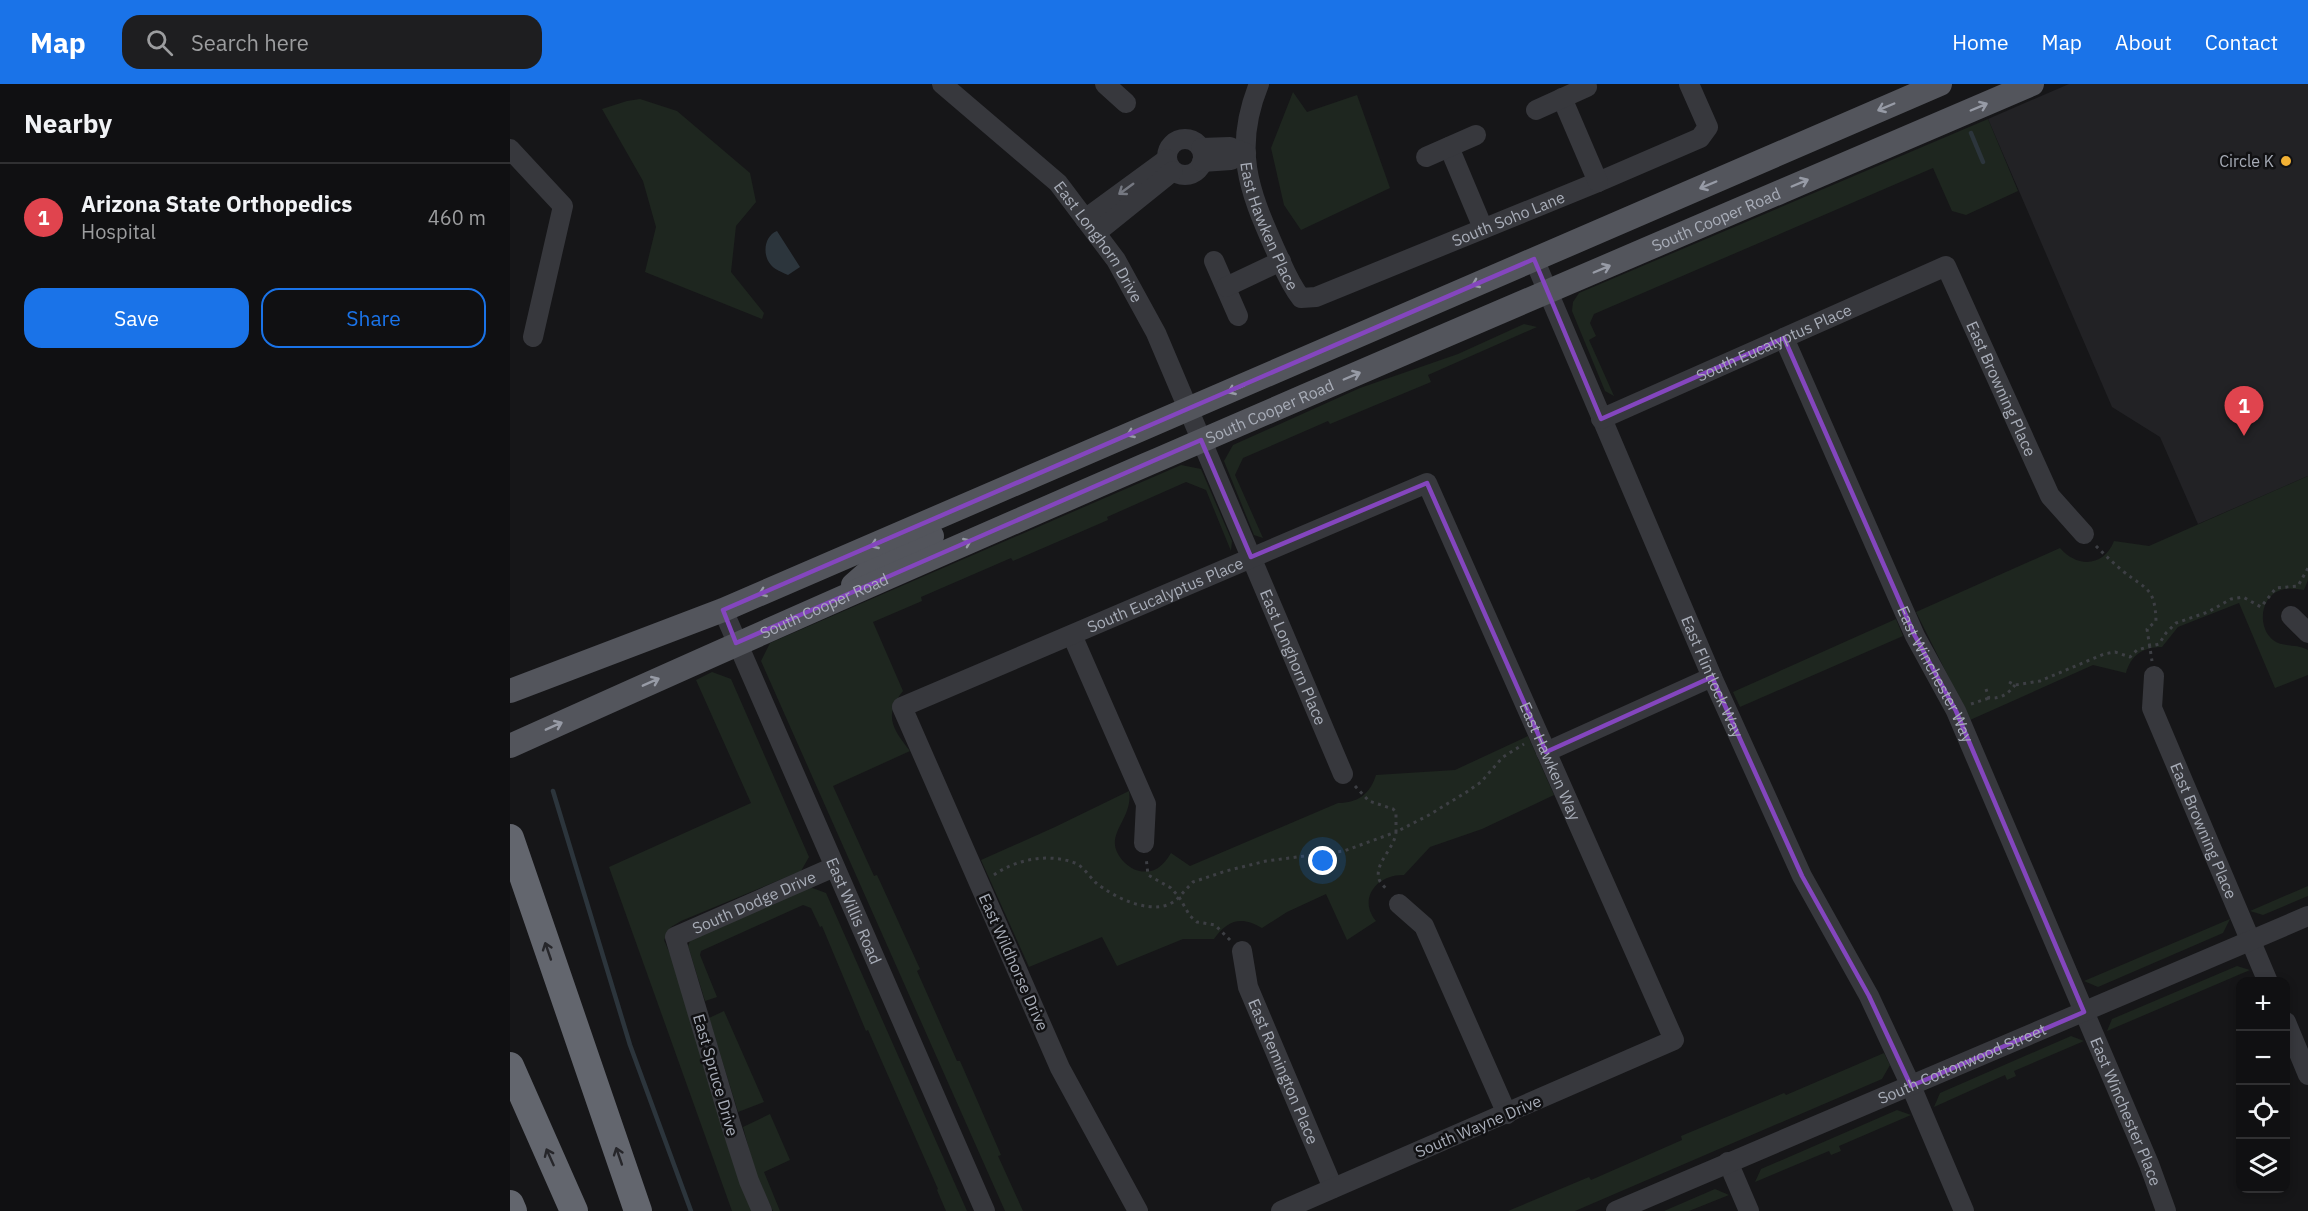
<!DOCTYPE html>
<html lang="en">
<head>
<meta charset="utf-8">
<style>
  body { margin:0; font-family:"IBM Plex Sans",sans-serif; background:#1e1e20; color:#f1f3f6 }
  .controls { position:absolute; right:18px; bottom:18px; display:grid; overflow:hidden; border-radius:12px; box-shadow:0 3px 9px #0003 }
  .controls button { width:54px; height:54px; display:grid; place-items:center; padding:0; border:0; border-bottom:2px solid #303032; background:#101012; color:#f1f3f6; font:30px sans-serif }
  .you { position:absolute; left:813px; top:777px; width:21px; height:21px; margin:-15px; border:4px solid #fff; border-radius:50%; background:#1a73e8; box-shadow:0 0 0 9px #1a73e833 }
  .badge { display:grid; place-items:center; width:39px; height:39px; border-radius:50%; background:#1a73e8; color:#fff; font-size:20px; font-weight:700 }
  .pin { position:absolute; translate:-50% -50px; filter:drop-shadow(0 2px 3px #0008) }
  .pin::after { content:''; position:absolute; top:32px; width:21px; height:18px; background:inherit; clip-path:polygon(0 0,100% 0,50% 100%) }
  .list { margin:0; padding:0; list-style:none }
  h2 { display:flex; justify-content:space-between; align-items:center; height:78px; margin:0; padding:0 24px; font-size:26px }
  h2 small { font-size:20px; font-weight:400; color:#9c9d9f }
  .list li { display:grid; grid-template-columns:39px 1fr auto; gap:18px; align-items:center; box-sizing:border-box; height:108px; padding:0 24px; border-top:2px solid #303032 }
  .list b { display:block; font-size:22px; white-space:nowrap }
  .list p { margin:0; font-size:20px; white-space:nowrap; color:#9c9d9f }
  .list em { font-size:20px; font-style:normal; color:#9c9d9f }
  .actions { display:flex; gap:12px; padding:18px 24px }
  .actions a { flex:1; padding:14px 0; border:2px solid #1a73e8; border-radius:18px; text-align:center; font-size:21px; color:#1a73e8 }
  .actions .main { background:#1a73e8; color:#fff }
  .icon { flex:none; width:33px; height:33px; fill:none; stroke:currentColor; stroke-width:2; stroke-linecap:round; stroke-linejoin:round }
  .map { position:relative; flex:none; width:1798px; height:1127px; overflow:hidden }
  header { display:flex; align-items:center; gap:36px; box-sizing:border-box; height:84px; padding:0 30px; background:#1a73e8; color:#fff }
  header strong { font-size:28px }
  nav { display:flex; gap:33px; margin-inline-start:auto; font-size:21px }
  .search { width:420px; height:54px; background:#1e1e20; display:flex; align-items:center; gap:15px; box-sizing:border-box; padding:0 21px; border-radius:18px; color:#9c9d9f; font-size:22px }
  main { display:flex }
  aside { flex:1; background:#101012 }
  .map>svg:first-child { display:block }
  .built { fill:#222225 }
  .green { fill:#1e261f }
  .water { fill:#2c353c }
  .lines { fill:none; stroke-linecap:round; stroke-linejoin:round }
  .stream { stroke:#2c353c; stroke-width:4.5 }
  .path { stroke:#3d3f44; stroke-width:3; stroke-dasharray:3 4.5; stroke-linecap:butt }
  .minor { stroke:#37383d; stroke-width:20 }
  .major { stroke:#53555c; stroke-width:24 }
  .highway { stroke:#63666e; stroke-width:28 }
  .oneway { stroke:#979ba6 }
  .oneway2 { stroke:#757881 }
  .oneway3 { stroke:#26262a }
  .marked { fill:none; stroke:#8446be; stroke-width:4.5; stroke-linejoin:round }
  .poi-dot { fill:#f2b134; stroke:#111113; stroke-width:2 }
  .labels { text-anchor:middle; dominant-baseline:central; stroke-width:5; stroke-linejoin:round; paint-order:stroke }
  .poi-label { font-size:16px; fill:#a8adb8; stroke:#111113; text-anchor:end }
  .street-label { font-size:16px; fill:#a8adb8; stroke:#111113 }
</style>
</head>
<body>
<header>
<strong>Map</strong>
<div class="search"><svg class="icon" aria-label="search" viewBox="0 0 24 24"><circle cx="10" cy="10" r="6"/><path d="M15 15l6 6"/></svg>Search here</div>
<nav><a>Home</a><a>Map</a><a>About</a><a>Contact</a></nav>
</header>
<main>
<aside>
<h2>Nearby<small></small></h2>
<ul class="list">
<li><span class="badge" style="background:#e0444e">1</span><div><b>Arizona State Orthopedics</b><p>Hospital</p></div><em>460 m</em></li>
</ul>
<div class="actions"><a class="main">Save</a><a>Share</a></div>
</aside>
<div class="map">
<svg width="1798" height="1127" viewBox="0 0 1798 1127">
  <rect width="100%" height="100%" fill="#161618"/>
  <path class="built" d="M1559 0H1798V392L1688 440 1650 353 1602 323 1478 35Z"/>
  <path class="green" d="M783 8 797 28 847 11 880 104 791 146 774 121 761 64Z
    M130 15 167 27 240 89 246 118 226 142 221 188 254 229 252 235 135 188 146 143 133 97 92 25 117 17Z
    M1478 35 1508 107 1456 131 1442 127 1423 84 1084 230 1080 239 1086 252 1079 256 1104 312 1095 307 1062 227 1063 218 1069 209Z
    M1014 240 1027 243 918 291 921 298 820 340 818 337 733 374 725 391 753 454 744 451 714 377 723 361 850 304 948 270Z
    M671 381 691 385 722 457 721 467 696 406 676 398 597 433 598 436 503 477 501 474 411 513 412 517 363 538 393 607C373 632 383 645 400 667L323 702 364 792 367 791 410 885 407 887 447 977H450L491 1071 488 1072 513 1127H495L251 577 260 559Z
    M1798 392V496L1794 506C1786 505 1778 503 1771 506 1750 512 1747 543 1763 556 1773 564 1787 559 1798 566V591L1765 604 1729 519 1668 543 1652 563C1633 563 1621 571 1616 589L1583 581 1460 636 1406 528 1550 464C1567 484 1594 483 1604 457L1639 462Z
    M1386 535 1393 552 1230 623 1223 608Z
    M202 588 221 595 299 773 291 787 171 837 161 843 154 856 163 877 243 1127H222L99 783 241 719 186 596Z
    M1018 652 1044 711 972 745 920 763 894 791C868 790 847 814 866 837L837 856 816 810 777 828 752 844C732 832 718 835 704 855H673L607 882 592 853 519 883 471 776 545 743 619 707C624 738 588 752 615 779 623 786 630 789 641 787 650 785 656 777 661 769L680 782 828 719C848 719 860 710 866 691L945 686Z
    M297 802 316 809 457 1127H436L427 1106 428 1105 358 946 356 947 312 842 310 843 301 824 293 821 191 867 190 871 207 913 195 917 178 862 181 855Z
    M1798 802V812L1753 831 1740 827Z
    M1720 835 1713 849 1588 903 1574 897Z
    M1727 882 1740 886 1597 947 1602 935Z
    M214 927 254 1018 228 1028 199 934Z
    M1561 952 1574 957 1504 987 1506 992 1497 996 1495 991 1424 1023 1430 1009Z
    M1374 969 1380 981 1372 995 1065 1127H998L1079 1093 1081 1096 1172 1056 1171 1052 1274 1009 1276 1011Z
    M1387 1026 1401 1031 1329 1062 1331 1067 1321 1071 1319 1067 1245 1098 1251 1085Z
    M260 1030 280 1076 254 1088 270 1127H263L246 1091 233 1043Z
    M1205 1105 1219 1111 1179 1127H1154Z"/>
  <path class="water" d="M267 147 290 183 278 191C272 188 265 186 261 181 252 171 254 152 267 147Z"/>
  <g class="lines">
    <path class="stream" d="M1461 49 1473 78
      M43 707 120 961 181 1127"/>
    <path class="path" d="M1586 462C1595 471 1604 480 1614 488 1637 506 1645 504 1646 537L1637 545 1642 577
      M1499 598 1505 601 1530 597 1594 570 1605 568 1620 573 1627 566 1649 560 1656 549 1666 539 1698 528 1721 515 1733 513 1751 523 1766 504 1788 502 1798 484
      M1476 605 1479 614C1491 615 1498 610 1505 601
      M1461 620 1479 614
      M845 702 859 717 883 725 886 728V748L919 731 955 709 971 698 993 673 1014 660
      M484 791C506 775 539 769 565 779 573 782 579 792 585 798 604 814 649 836 669 813L661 804 638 791 636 773
      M720 856 705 841 687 838 680 832 669 813 683 798 716 787 756 777 834 767 886 748C885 764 864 779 869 795 870 799 876 804 878 807"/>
    <g class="minor">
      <path id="s1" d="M432 0 548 99 606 176 646 249 833 690"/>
      <path d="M595 0 616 19"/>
      <path id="s2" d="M749 0C723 64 738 105 765 165 773 182 779 199 791 214L806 213 1088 98 1190 54 1198 43 1179 0"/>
      <path d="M1052 14 1088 98"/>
      <path d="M1026 26 1077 3"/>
      <circle cx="675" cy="73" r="18"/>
      <path d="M939 63 973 144"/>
      <path d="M691 64 720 63 736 69 721 76 692 78"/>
      <path d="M0 65 53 122 23 253"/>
      <path d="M916 73 966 51"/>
      <path d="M575 135 657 75"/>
      <path d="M586 149 663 87"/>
      <path id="s3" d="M1024 175 1202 593 1292 792 1359 912 1401 1002 1454 1127"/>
      <path d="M704 177 728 232"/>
      <path d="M716 203 771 177"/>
      <path id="s4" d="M1274 254 1405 552 1446 627 1639 1080 1656 1127"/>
      <path id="s5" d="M1091 335 1436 182 1540 412 1574 450"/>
      <path id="s6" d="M213 526 475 1127"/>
      <path d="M1781 532 1798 549"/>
      <path d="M562 551 636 720 634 759"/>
      <path id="s7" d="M1644 592 1642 624 1758 898"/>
      <path d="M1036 668 1202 593"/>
      <path d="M889 820 914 842 997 1030"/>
      <path id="s8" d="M732 867 738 903 823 1104"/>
      <path d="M1776 938 1798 991"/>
      <path d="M1218 1078 1239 1127"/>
      <path id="s9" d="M252 1127 239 1097 221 1041 165 853 324 783"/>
      <path id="s10" d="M628 1127 550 984 392 623 917 399 1164 956 771 1127"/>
      <path id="s11" d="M1106 1127 1798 832"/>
    </g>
    <g class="major">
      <path d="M343 501 368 479 422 452"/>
      <path d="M0 607 213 526 1430 0"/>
      <path id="s12" d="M0 662C504 434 1014 218 1522 0"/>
    </g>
    <path class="highway" d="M0 754 128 1127
      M0 982 64 1127
      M0 1120 3 1127"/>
  </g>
  <defs><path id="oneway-shaft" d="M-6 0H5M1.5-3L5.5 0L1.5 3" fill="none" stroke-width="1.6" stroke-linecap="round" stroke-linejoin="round" transform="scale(1.5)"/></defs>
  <g class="oneway">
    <use href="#oneway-shaft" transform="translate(1376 23) rotate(157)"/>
    <use href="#oneway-shaft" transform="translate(1469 23) rotate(-23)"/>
    <use href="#oneway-shaft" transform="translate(1290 99) rotate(-23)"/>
    <use href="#oneway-shaft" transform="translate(1198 101) rotate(157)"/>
    <use href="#oneway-shaft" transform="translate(1092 185) rotate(-23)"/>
    <use href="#oneway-shaft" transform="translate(970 198) rotate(156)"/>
    <use href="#oneway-shaft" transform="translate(842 292) rotate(-23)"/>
    <use href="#oneway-shaft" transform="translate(726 305) rotate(157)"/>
    <use href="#oneway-shaft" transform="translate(625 348) rotate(157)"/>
    <use href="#oneway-shaft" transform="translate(369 459) rotate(157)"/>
    <use href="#oneway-shaft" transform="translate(453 460) rotate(-24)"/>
    <use href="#oneway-shaft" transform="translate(257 507) rotate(157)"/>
    <use href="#oneway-shaft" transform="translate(141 598) rotate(-24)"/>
    <use href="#oneway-shaft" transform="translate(44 642) rotate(-24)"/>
  </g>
  <use class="oneway2" href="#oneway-shaft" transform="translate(616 105) rotate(144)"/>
  <g class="oneway3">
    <use href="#oneway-shaft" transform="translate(38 867) rotate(-109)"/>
    <use href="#oneway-shaft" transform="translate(109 1072) rotate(-109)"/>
    <use href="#oneway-shaft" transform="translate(40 1073) rotate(-114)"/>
  </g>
  <path class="marked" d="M1024 175 1091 335 1274 254 1405 552 1446 627 1574 928 1401 1002 1359 912 1292 792 1202 593 1036 668 917 399 741 473 691 356 226 559 213 526Z"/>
  <circle class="poi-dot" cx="1776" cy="77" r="6"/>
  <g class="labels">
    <g class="poi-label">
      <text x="1764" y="77">Circle K</text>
    </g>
    <g class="street-label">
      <text stroke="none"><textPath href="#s2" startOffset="450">South Soho Lane</textPath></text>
      <text stroke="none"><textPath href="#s12" startOffset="1316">South Cooper Road</textPath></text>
      <text stroke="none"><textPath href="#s2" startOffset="148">East Hawken Place</textPath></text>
      <text stroke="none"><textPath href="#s1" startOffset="224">East Longhorn Drive</textPath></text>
      <text stroke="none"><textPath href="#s5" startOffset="189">South Eucalyptus Place</textPath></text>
      <text stroke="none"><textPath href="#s5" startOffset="512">East Browning Place</textPath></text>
      <text stroke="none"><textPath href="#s12" startOffset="830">South Cooper Road</textPath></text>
      <text stroke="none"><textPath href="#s10" startOffset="843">South Eucalyptus Place</textPath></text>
      <text stroke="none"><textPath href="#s12" startOffset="344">South Cooper Road</textPath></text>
      <text stroke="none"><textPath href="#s1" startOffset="684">East Longhorn Place</textPath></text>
      <text stroke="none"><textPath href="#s4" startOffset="369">East Winchester Way</textPath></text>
      <text stroke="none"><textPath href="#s3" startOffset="454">East Flintlock Way</textPath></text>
      <text stroke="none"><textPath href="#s10" startOffset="1432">East Hawken Way</textPath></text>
      <text stroke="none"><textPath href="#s7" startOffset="165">East Browning Place</textPath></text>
      <text stroke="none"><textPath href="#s9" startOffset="374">South Dodge Drive</textPath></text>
      <text stroke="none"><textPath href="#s6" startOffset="328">East Willis Road</textPath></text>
      <text transform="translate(504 878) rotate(66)">East Wildhorse Drive</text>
      <text stroke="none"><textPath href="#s11" startOffset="376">South Cottonwood Street</textPath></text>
      <text stroke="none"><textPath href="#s8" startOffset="128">East Remington Place</textPath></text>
      <text transform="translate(206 991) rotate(74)">East Spruce Drive</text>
      <text stroke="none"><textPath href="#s4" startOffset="846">East Winchester Place</textPath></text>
      <text transform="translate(968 1042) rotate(-23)">South Wayne Drive</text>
    </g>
  </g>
</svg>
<div class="controls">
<button>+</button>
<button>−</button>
<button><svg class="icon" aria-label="locate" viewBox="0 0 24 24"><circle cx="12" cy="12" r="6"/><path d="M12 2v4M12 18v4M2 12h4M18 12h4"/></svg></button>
<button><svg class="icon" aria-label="layers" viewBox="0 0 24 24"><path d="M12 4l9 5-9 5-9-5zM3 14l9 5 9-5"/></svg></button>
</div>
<div class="you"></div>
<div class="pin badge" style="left:1734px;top:352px;background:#e0444e">1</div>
</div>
</main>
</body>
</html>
